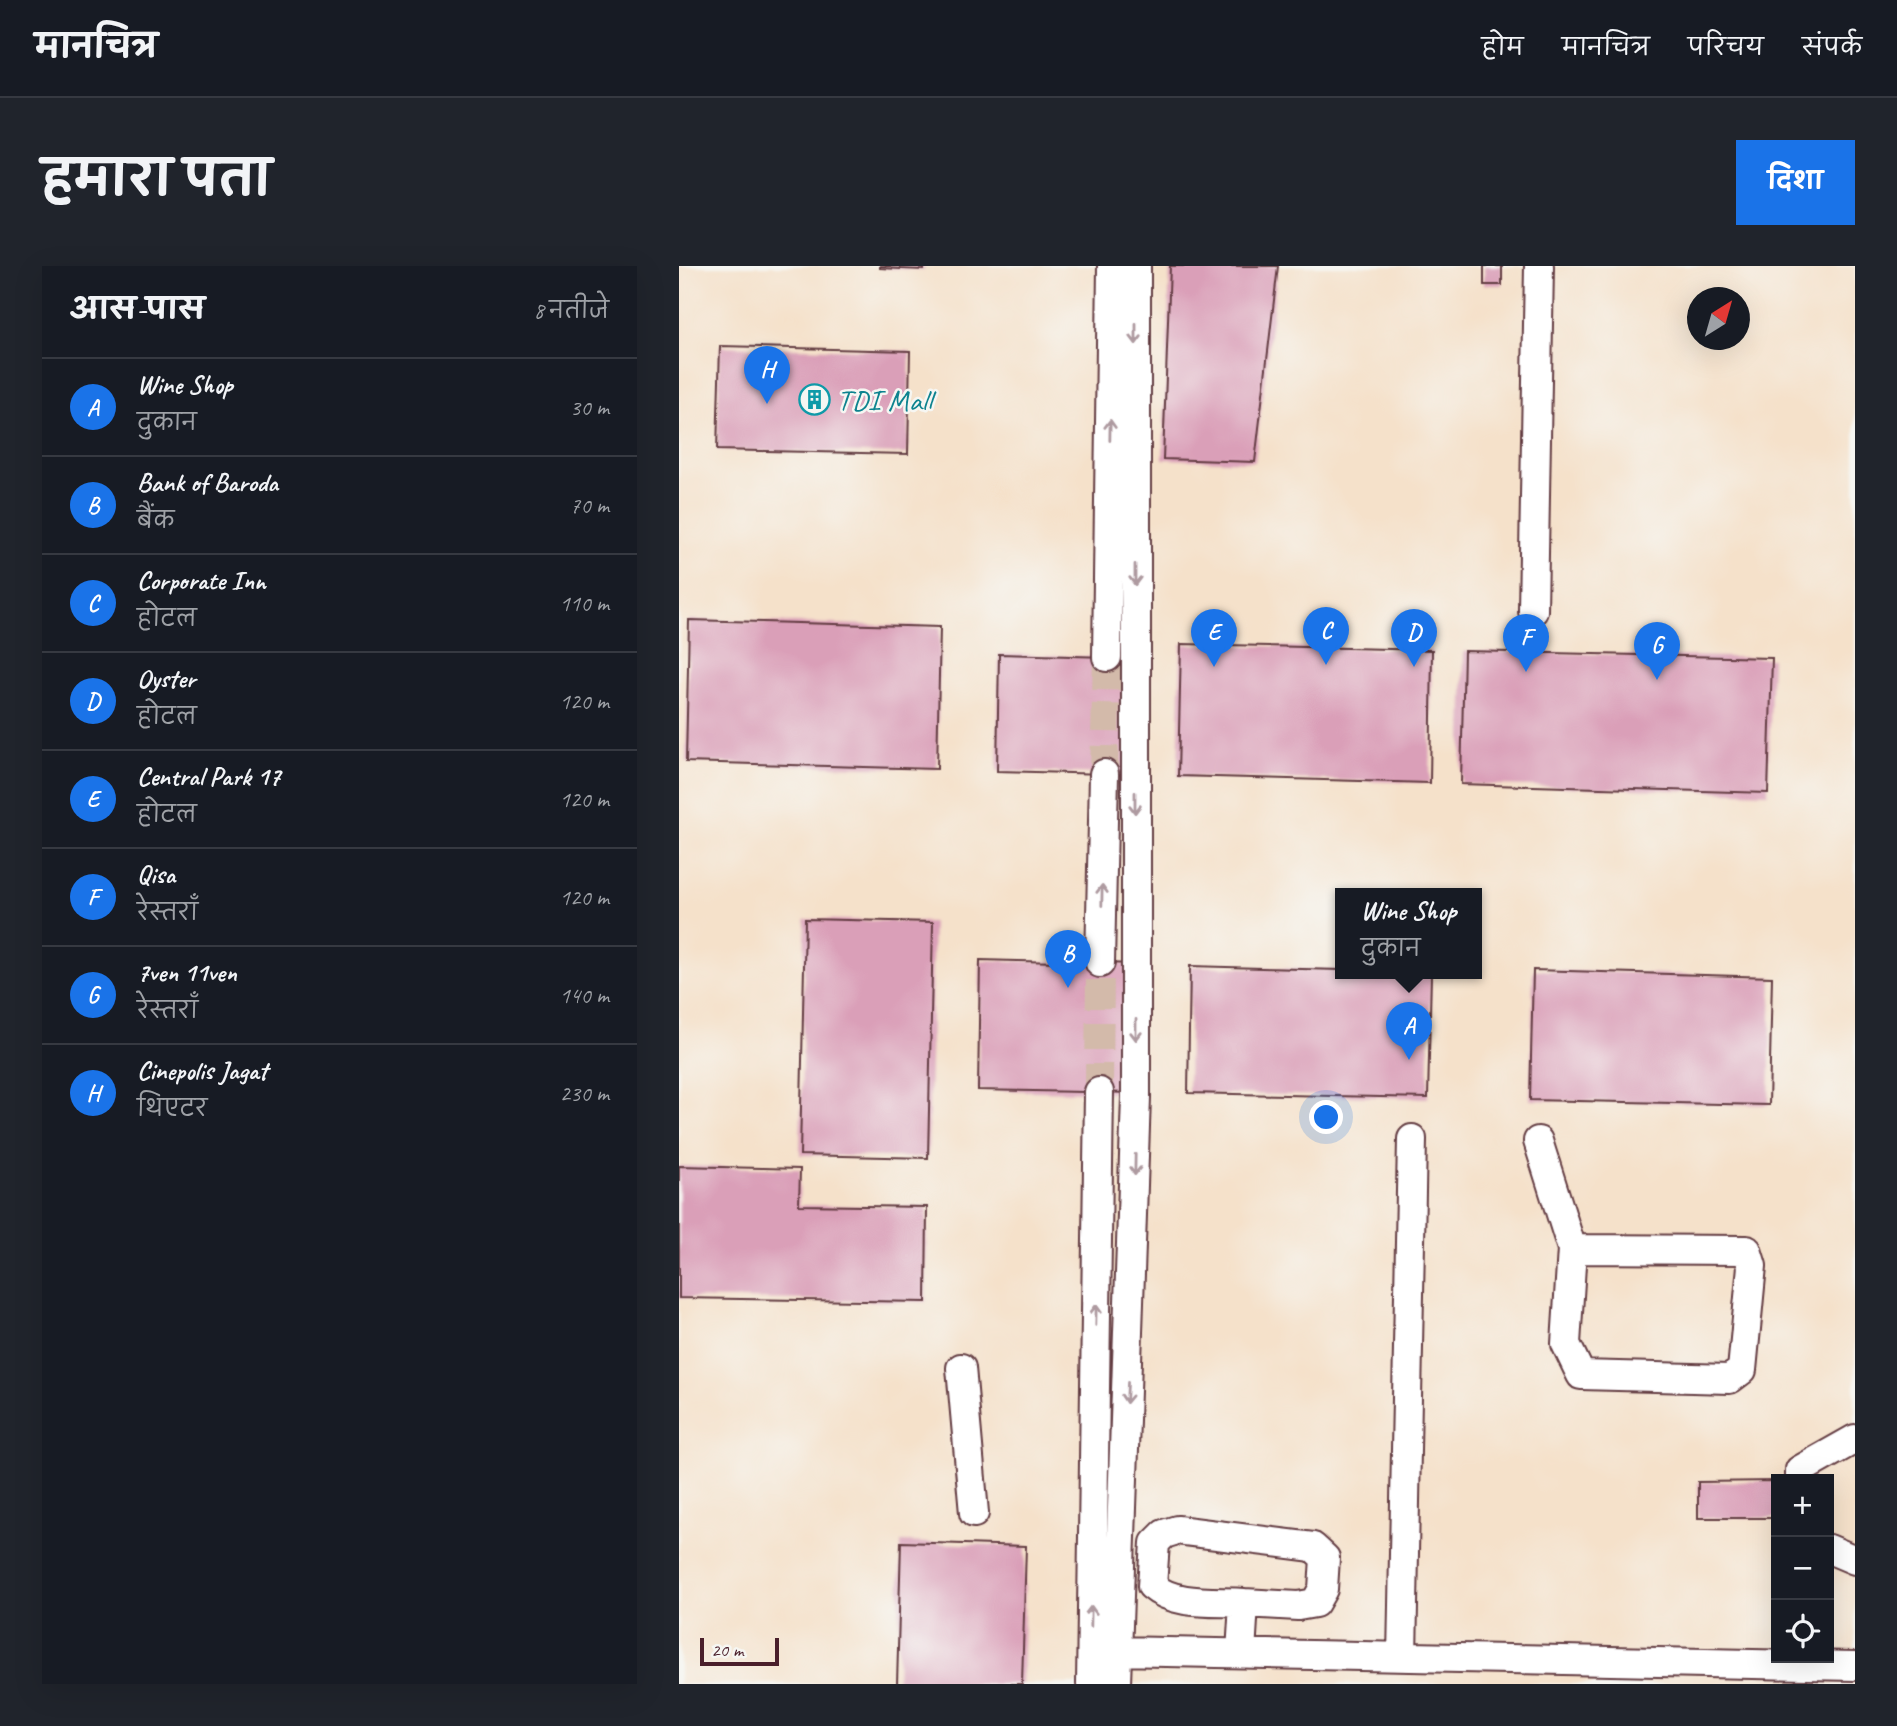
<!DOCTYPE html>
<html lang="hi">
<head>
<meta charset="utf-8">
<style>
  body { margin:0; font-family:Caveat,"Playpen Sans Deva",sans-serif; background:#20242c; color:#f1f3f6 }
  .controls { position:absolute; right:21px; bottom:21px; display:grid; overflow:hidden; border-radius:0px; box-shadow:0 7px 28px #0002 }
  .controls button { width:63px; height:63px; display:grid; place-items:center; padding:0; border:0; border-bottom:2px solid #363941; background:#171b24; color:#f1f3f6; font:35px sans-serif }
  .compass { position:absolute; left:1008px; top:21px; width:63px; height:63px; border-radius:50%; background:#171b24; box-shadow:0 7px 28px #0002; rotate:37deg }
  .scale { position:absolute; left:21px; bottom:18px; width:79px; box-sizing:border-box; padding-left:7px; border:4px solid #4a1f2b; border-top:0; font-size:19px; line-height:24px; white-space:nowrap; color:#4a1f2b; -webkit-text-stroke:5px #f6f6f2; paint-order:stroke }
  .you { position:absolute; left:648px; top:852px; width:24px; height:24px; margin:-18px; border:5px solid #fff; border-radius:50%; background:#1a73e8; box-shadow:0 0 0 10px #1a73e833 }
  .badge { display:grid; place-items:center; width:46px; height:46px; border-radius:50%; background:#1a73e8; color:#fff; font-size:23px; font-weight:700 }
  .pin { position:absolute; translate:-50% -58px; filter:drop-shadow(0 2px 4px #0008) }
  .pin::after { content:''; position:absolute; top:37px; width:24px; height:21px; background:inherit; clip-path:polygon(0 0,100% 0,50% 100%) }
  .popup { position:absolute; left:656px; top:622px; width:147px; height:91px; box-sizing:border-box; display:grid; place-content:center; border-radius:0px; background:#171b24; filter:drop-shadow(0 2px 5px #0005); font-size:23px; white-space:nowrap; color:#9ea1a6 }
  .popup b { font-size:26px; color:#f1f3f6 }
  .popup::after { content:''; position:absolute; left:50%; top:100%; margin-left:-14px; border:14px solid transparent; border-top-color:#171b24 }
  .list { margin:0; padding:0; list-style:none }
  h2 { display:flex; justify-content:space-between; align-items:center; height:91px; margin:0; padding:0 28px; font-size:30px }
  h2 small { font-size:23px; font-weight:400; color:#9ea1a6 }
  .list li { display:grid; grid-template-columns:46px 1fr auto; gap:21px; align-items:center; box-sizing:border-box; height:98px; padding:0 28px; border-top:2px solid #363941 }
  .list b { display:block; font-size:26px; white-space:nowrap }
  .list p { margin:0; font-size:23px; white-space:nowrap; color:#9ea1a6 }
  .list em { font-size:23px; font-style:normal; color:#9ea1a6 }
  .icon { flex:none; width:38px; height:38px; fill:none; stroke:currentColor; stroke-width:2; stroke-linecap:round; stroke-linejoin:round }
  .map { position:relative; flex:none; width:1176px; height:1418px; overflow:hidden; border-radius:0px }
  header { display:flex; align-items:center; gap:42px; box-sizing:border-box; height:98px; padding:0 35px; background:#171b24; border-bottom:2px solid #363941 }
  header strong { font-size:33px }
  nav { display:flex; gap:38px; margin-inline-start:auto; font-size:24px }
  .intro { display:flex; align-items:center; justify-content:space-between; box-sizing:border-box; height:168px; padding:0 42px }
  h1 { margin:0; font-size:49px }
  .button { padding:18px 32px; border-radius:0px; background:#1a73e8; color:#fff; font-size:24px; font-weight:700 }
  main { display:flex; gap:42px; padding:0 42px }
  aside { flex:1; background:#171b24; border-radius:0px; box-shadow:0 7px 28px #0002 }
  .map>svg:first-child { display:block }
  .building { fill:#da9fb8 }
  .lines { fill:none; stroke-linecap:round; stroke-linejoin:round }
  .minor-tunnel { stroke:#d3baaa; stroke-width:28; stroke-dasharray:28 14; stroke-linecap:butt }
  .minor-casing { stroke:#643c43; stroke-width:32 }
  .minor { stroke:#fff; stroke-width:28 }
  .oneway { stroke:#ae9aa0 }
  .labels { text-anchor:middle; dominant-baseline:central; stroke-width:5; stroke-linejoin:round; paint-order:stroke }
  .culture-label { font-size:30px; fill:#0d838f; stroke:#f6f6f2; text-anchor:start }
</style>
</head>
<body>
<header>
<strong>मानचित्र</strong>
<nav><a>होम</a><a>मानचित्र</a><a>परिचय</a><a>संपर्क</a></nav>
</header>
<div class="intro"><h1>हमारा पता</h1><a class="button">दिशा</a></div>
<main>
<aside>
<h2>आस-पास<small>8 नतीजे</small></h2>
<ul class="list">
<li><span class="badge">A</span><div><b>Wine Shop</b><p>दुकान</p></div><em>30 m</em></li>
<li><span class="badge">B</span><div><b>Bank of Baroda</b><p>बैंक</p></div><em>70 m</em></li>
<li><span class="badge">C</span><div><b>Corporate Inn</b><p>होटल</p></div><em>110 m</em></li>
<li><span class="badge">D</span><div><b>Oyster</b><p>होटल</p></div><em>120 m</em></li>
<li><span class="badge">E</span><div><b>Central Park 17</b><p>होटल</p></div><em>120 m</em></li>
<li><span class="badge">F</span><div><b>Qisa</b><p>रेस्तराँ</p></div><em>120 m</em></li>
<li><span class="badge">G</span><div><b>7ven 11ven</b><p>रेस्तराँ</p></div><em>140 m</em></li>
<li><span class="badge">H</span><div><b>Cinepolis Jagat</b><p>थिएटर</p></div><em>230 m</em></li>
</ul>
</aside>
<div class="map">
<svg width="1176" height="1418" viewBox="0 0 1176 1418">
  <rect width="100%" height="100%" fill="#f6f6f2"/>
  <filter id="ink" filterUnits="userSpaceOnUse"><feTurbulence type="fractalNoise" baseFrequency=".0143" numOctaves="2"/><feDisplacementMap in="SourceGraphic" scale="14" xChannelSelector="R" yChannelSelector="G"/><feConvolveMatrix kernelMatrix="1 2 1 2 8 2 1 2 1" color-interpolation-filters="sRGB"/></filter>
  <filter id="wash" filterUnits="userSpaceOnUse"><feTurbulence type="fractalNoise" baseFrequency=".00686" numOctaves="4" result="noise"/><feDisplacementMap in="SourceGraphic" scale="28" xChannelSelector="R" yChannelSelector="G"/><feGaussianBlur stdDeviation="1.57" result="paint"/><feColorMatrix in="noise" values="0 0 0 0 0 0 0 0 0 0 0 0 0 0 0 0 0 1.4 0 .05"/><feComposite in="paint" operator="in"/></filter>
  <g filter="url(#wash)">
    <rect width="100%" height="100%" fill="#f5e1ca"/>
    <g id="blocks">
      <path class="building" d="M201 0H245V4L201 2Z
        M491 0H599L576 196 484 193Z
        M805 0H823V19H805Z
        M41 80 231 85 229 188 38 184Z
        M10 354 261 361 258 503 7 496Z
        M502 378 753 384 751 517 499 510Z
        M785 385 1093 392 1089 527 782 518Z
        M320 388 464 392 462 509 318 505Z
        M126 653 254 656 249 892 121 889Z
        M301 694 460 698 458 827 299 824Z
        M511 700 662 704V708H752L749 832 509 827Z
        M854 704 1093 711 1090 839 851 834Z
        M0 900 121 903 120 939 248 941 247 1036 0 1032Z
        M1097 1215V1252H1019V1216Z
        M222 1276 347 1280 343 1418H218Z"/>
    </g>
  </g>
  <g filter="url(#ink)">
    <use href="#blocks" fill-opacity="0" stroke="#643c43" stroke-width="2"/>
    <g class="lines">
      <path class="minor-tunnel" d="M425 508 428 391
        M420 826 421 697"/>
      <defs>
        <path id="minor" d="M854 345 860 0
          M428 391 433 0
          M421 697 425 508
          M859 875 893 983 887 1078 902 1109 1051 1113 1063 1104 1073 1000 1068 984 893 983
          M282 1102 295 1247
          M1121 1213V1204L1176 1173
          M1150 1283 1176 1294
          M437 1385 1176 1400
          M562 1387 565 1337 619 1340 636 1337 644 1323 646 1292 634 1281 498 1264 485 1268 476 1277 473 1320C496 1340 536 1335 565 1337
          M723 1391 733 873
          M412 1418 420 826
          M437 1418 457 831V0"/>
      </defs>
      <use href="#minor" class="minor-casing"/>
      <use href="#minor" class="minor"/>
    </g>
    <defs><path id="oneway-shaft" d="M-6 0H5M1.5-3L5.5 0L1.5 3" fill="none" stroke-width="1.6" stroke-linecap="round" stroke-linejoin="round" transform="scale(1.75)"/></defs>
    <g class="oneway">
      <use href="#oneway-shaft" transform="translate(457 68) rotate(90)"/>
      <use href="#oneway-shaft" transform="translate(431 164) rotate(-89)"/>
      <use href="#oneway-shaft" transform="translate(456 309) rotate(90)"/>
      <use href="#oneway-shaft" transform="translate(456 537) rotate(90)"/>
      <use href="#oneway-shaft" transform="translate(423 629) rotate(-89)"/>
      <use href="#oneway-shaft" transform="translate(457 764) rotate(90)"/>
      <use href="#oneway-shaft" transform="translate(456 899) rotate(91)"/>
      <use href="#oneway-shaft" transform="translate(417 1049) rotate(-89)"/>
      <use href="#oneway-shaft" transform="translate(448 1127) rotate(93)"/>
      <use href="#oneway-shaft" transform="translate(412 1350) rotate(-89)"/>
    </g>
  </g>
  <defs>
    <symbol id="building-ring" viewBox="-11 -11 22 22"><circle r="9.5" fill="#f6f6f2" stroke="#0f9aa8" stroke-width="1.5"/><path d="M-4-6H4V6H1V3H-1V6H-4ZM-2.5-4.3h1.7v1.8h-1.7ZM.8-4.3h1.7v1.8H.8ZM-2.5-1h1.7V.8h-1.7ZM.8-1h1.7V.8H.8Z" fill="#0f9aa8"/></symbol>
  </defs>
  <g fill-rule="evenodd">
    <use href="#building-ring" x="118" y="116" width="35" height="35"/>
  </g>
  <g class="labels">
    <g class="culture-label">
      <text x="158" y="134">TDI Mall</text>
    </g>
  </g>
</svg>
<div class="controls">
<button>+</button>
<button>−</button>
<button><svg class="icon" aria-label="locate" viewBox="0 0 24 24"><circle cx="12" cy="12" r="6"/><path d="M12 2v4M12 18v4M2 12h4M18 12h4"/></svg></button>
</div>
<svg class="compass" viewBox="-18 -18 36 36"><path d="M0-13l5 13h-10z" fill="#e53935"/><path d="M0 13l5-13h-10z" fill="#9ea1a6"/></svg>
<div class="scale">20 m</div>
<div class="you"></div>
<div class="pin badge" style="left:730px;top:794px">A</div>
<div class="popup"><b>Wine Shop</b>दुकान</div>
<div class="pin badge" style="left:389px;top:722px">B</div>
<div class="pin badge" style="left:647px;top:399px">C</div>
<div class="pin badge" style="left:735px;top:401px">D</div>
<div class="pin badge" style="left:535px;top:401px">E</div>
<div class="pin badge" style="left:847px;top:406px">F</div>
<div class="pin badge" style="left:978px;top:414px">G</div>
<div class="pin badge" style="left:88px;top:138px">H</div>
</div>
</main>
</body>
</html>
